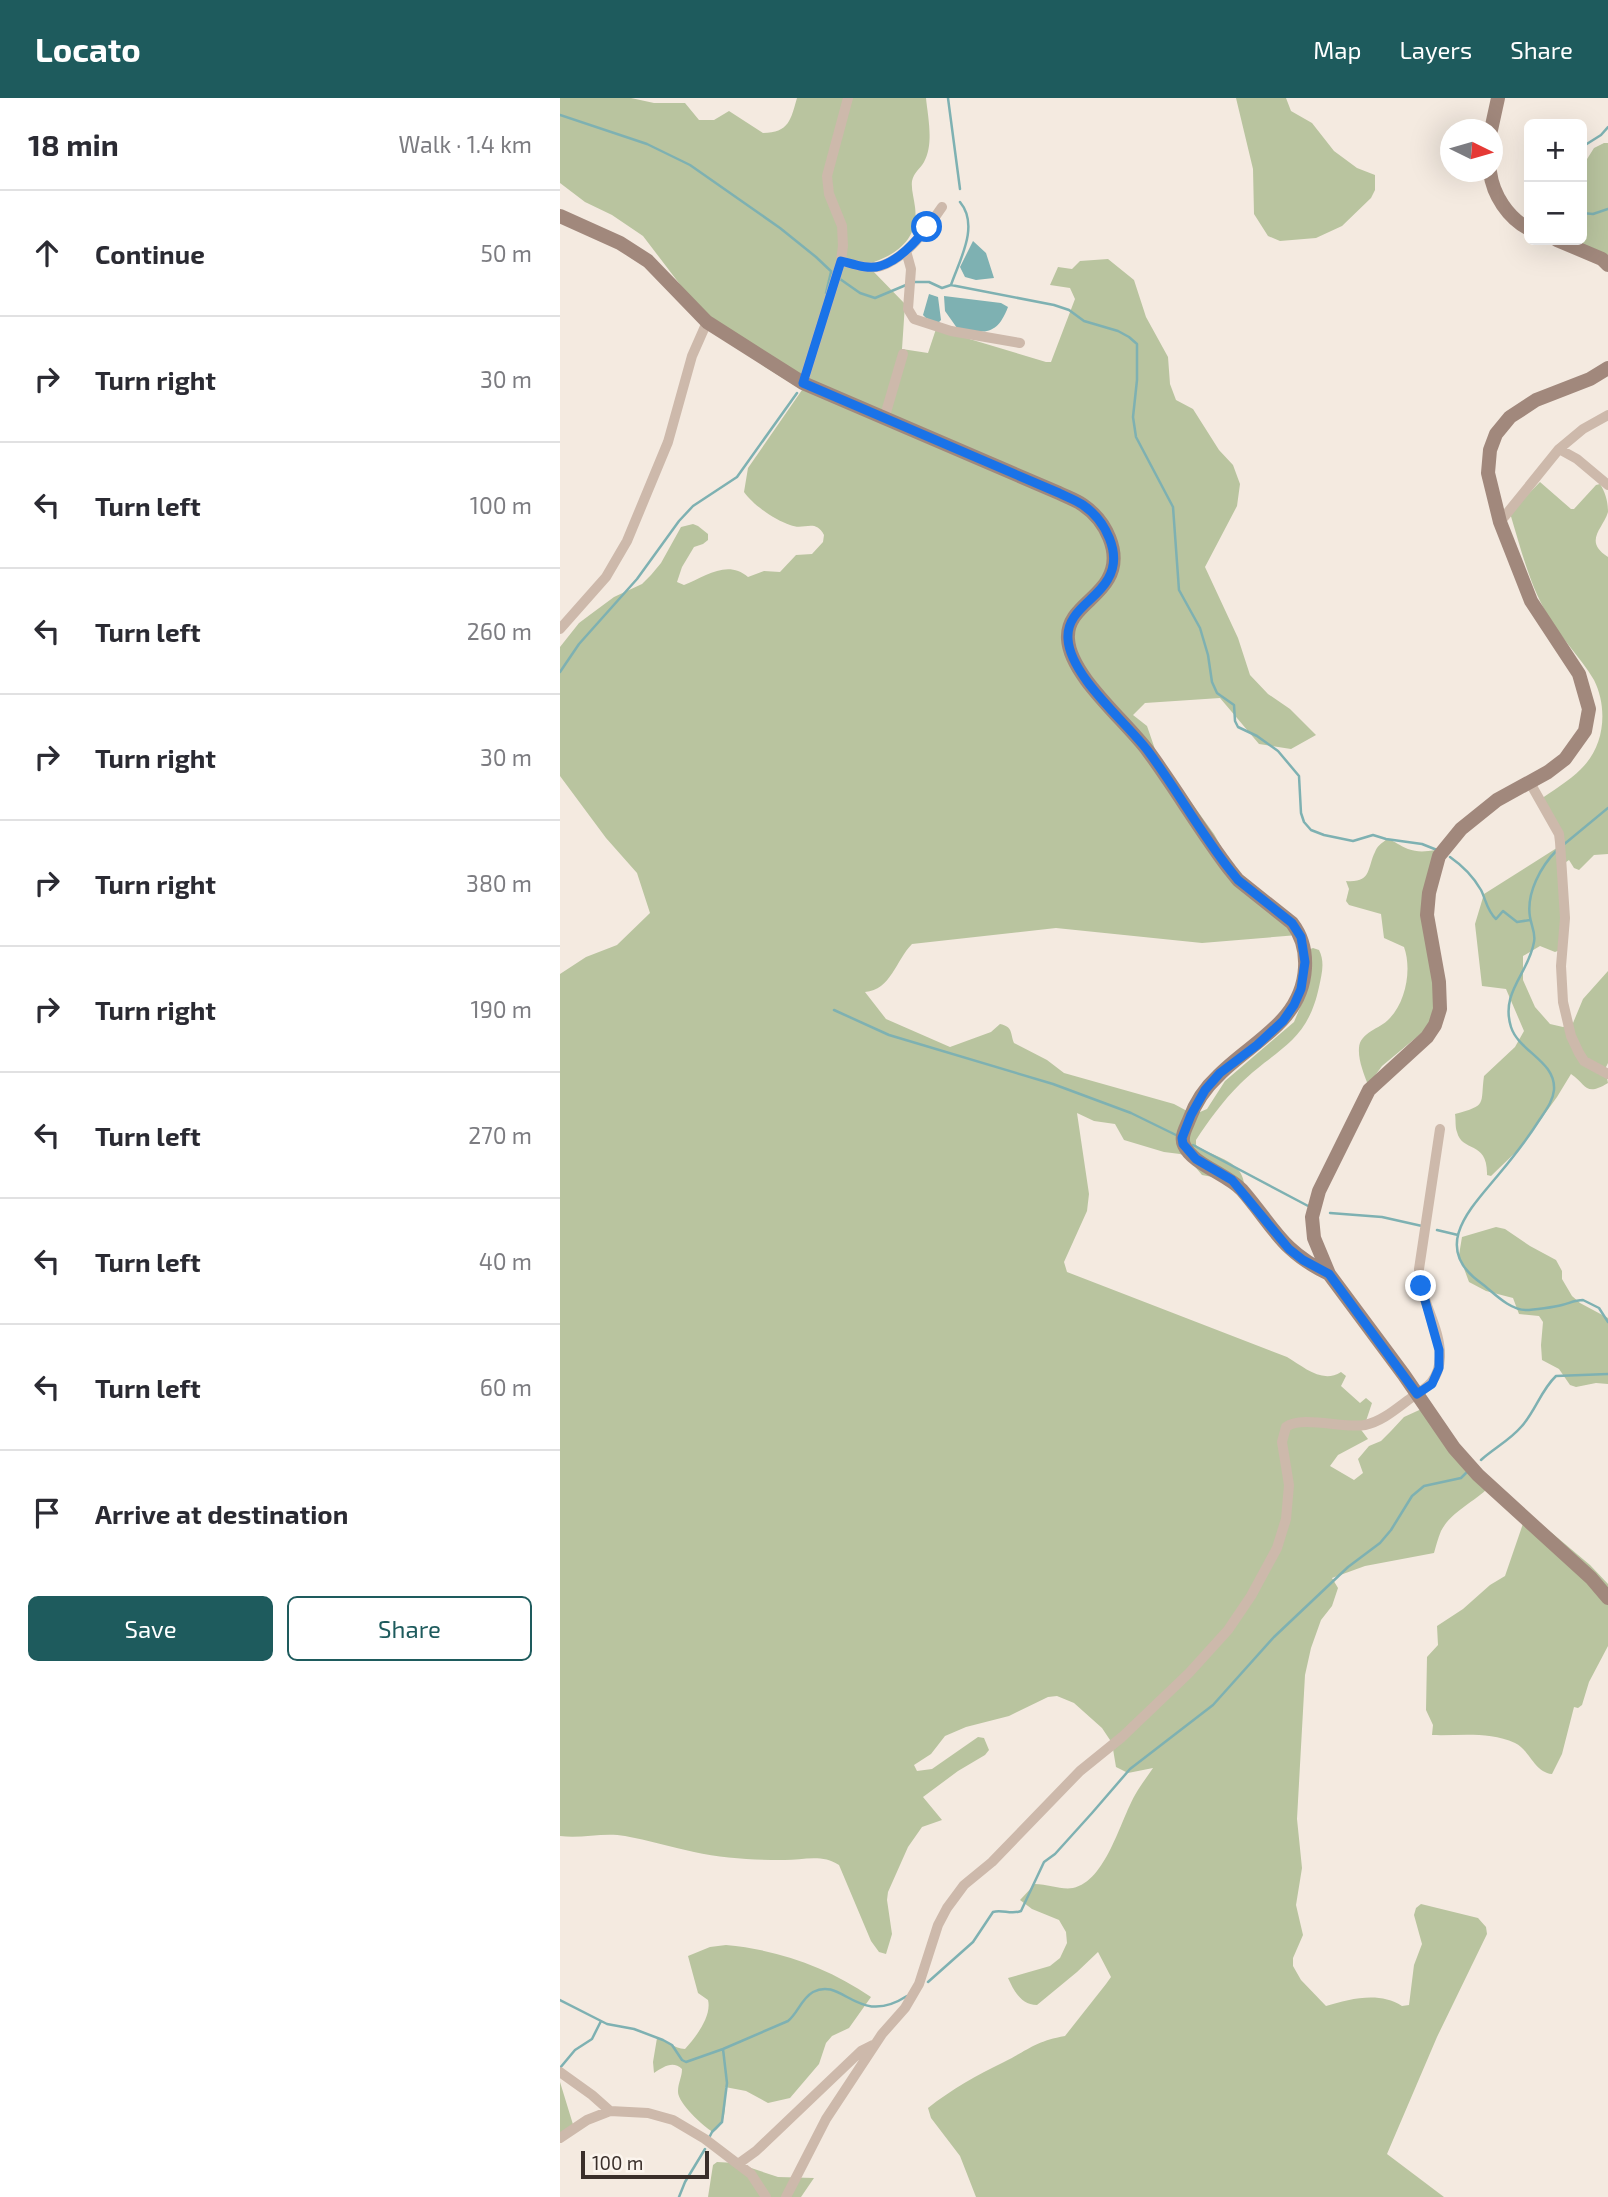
<!DOCTYPE html>
<html lang="en">
<head>
<meta charset="utf-8">
<style>
  body { margin:0; font-family:"Exo 2",sans-serif; background:#f7f7f7; color:#2b2b33 }
  .controls { position:absolute; right:21px; top:21px; display:grid; overflow:hidden; border-radius:10px; box-shadow:0 7px 28px #0002 }
  .controls button { width:63px; height:63px; display:grid; place-items:center; padding:0; border:0; border-bottom:2px solid #e1e1e2; background:#fff; color:#2b2b33; font:35px sans-serif }
  .compass { position:absolute; left:880px; top:21px; width:63px; height:63px; border-radius:50%; background:#fff; box-shadow:0 7px 28px #0002; rotate:95deg }
  .scale { position:absolute; left:21px; bottom:18px; width:128px; box-sizing:border-box; padding-left:7px; border:4px solid #3a2f2a; border-top:0; font-size:19px; line-height:24px; white-space:nowrap; color:#3a2f2a; -webkit-text-stroke:5px #fbf4ed; paint-order:stroke }
  .stop { position:absolute; width:21px; height:21px; margin:-16px; border:5px solid #1a73e8; border-radius:50%; background:#fff }
  .stop.end { background:#1a73e8; border-color:#fff; box-shadow:0 2px 7px #0008 }
  .list { margin:0; padding:0; list-style:none }
  h2 { display:flex; justify-content:space-between; align-items:center; height:91px; margin:0; padding:0 28px; font-size:30px }
  h2 small { font-size:23px; font-weight:400; color:#7c7c81 }
  .list li { display:grid; grid-template-columns:46px 1fr auto; gap:21px; align-items:center; box-sizing:border-box; height:126px; padding:0 28px; border-top:2px solid #e1e1e2 }
  .list b { display:block; font-size:26px; white-space:nowrap }
  .list em { font-size:23px; font-style:normal; color:#7c7c81 }
  .actions { display:flex; gap:14px; padding:21px 28px }
  .actions a { flex:1; padding:16px 0; border:2px solid #1e5b5d; border-radius:10px; text-align:center; font-size:24px; color:#1e5b5d }
  .actions .main { background:#1e5b5d; color:#fff }
  .icon { flex:none; width:38px; height:38px; fill:none; stroke:currentColor; stroke-width:2; stroke-linecap:round; stroke-linejoin:round }
  .map { position:relative; flex:none; width:1048px; height:2099px; overflow:hidden }
  header { display:flex; align-items:center; gap:42px; box-sizing:border-box; height:98px; padding:0 35px; background:#1e5b5d; color:#fff }
  header strong { font-size:33px }
  nav { display:flex; gap:38px; margin-inline-start:auto; font-size:24px }
  main { display:flex }
  aside { flex:1; background:#fff }
  .map>svg:first-child { display:block }
  .green { fill:#b9c49f }
  .water { fill:#7eb1b2 }
  .lines { fill:none; stroke-linecap:round; stroke-linejoin:round }
  .stream { stroke:#7eb1b2; stroke-width:2.5 }
  .street { stroke:#cdb9ab; stroke-width:10 }
  .secondary { stroke:#a1887c; stroke-width:14 }
  .route { stroke:#1a73e8; stroke-width:9 }
</style>
</head>
<body>
<header>
<strong>Locato</strong>
<nav><a>Map</a><a>Layers</a><a>Share</a></nav>
</header>
<main>
<aside>
<h2>18 min<small>Walk · 1.4 km</small></h2>
<ul class="list">
<li><svg class="icon" aria-label="ahead" viewBox="0 0 24 24"><path d="M12 20V5M6 11l6-6 6 6"/></svg><div><b>Continue</b></div><em>50 m</em></li>
<li><svg class="icon" aria-label="right" viewBox="0 0 24 24"><path d="M7 20v-9h11M14 6l5 5-5 5"/></svg><div><b>Turn right</b></div><em>30 m</em></li>
<li><svg class="icon" aria-label="left" viewBox="0 0 24 24"><path d="M17 20v-9H6M10 6l-5 5 5 5"/></svg><div><b>Turn left</b></div><em>100 m</em></li>
<li><svg class="icon" aria-label="left" viewBox="0 0 24 24"><path d="M17 20v-9H6M10 6l-5 5 5 5"/></svg><div><b>Turn left</b></div><em>260 m</em></li>
<li><svg class="icon" aria-label="right" viewBox="0 0 24 24"><path d="M7 20v-9h11M14 6l5 5-5 5"/></svg><div><b>Turn right</b></div><em>30 m</em></li>
<li><svg class="icon" aria-label="right" viewBox="0 0 24 24"><path d="M7 20v-9h11M14 6l5 5-5 5"/></svg><div><b>Turn right</b></div><em>380 m</em></li>
<li><svg class="icon" aria-label="right" viewBox="0 0 24 24"><path d="M7 20v-9h11M14 6l5 5-5 5"/></svg><div><b>Turn right</b></div><em>190 m</em></li>
<li><svg class="icon" aria-label="left" viewBox="0 0 24 24"><path d="M17 20v-9H6M10 6l-5 5 5 5"/></svg><div><b>Turn left</b></div><em>270 m</em></li>
<li><svg class="icon" aria-label="left" viewBox="0 0 24 24"><path d="M17 20v-9H6M10 6l-5 5 5 5"/></svg><div><b>Turn left</b></div><em>40 m</em></li>
<li><svg class="icon" aria-label="left" viewBox="0 0 24 24"><path d="M17 20v-9H6M10 6l-5 5 5 5"/></svg><div><b>Turn left</b></div><em>60 m</em></li>
<li><svg class="icon" aria-label="arrive" viewBox="0 0 24 24"><path d="M6 21V4h12l-3 4 3 4H6"/></svg><div><b>Arrive at destination</b></div></li>
</ul>
<div class="actions"><a class="main">Save</a><a>Share</a></div>
</aside>
<div class="map">
<svg width="1048" height="2099" viewBox="0 0 1048 2099">
  <rect width="100%" height="100%" fill="#f4eae0"/>
  <path class="green" d="M0 0H71L94 5H125L139 22H154L169 13 203 35C229 35 231 21 237 0H366C368 20 374 46 364 64 360 71 354 74 352 83 351 91 354 100 355 109 359 138 340 155 314 164L311 171 345 206 342 251 368 255 376 231 486 264H491L515 201 510 190 490 187 498 169 512 171 520 163 548 161 574 182 586 219 608 259 610 286 616 302 633 311 659 352 673 367 680 386 677 408 645 469 678 540 690 577 708 596 730 611 756 637 731 651 699 646 660 600 585 605 573 617 587 628 597 657 654 736 672 768 738 837 642 845 496 830 352 846C336 862 331 892 305 894L326 921 390 949 431 934 440 926C453 929 450 934 454 945L487 962 504 975 614 1006 627 1013 640 1014 647 1011 665 983 734 924 744 900 745 853 753 850 759 852C765 864 762 875 759 889 747 946 716 950 680 986 663 1003 649 1022 636 1042V1047C651 1059 681 1061 684 1085L642 1077 627 1059 620 1056 604 1054 564 1042 555 1026 534 1023 517 1015 529 1096 527 1113 504 1164 507 1174 727 1259C744 1269 762 1286 781 1274L786 1278 781 1288 800 1305 806 1300 812 1305 805 1326 799 1329 808 1341 778 1357 770 1368 794 1382 803 1375 798 1361 809 1348 821 1343 831 1333 844 1319 868 1308 932 1386C917 1403 891 1413 881 1433 878 1440 876 1448 874 1455L805 1468 772 1480 778 1490 772 1508 761 1522 751 1550 745 1577 737 1721 742 1770 736 1807 743 1837 733 1860V1868L741 1882 766 1908C790 1901 819 1893 842 1908L849 1907 854 1867 862 1846 854 1817 856 1810 861 1806 918 1820 926 1829 927 1836 877 1939 827 2056 884 2099H416L400 2058 371 2020 368 2010C392 1991 417 1977 444 1964 468 1952 476 1943 505 1938L546 1886 551 1879 538 1854 517 1874 477 1907C461 1907 454 1893 448 1880L490 1868 500 1860 507 1845 506 1834 499 1822 472 1811 460 1802 475 1786C488 1786 501 1792 513 1790 546 1783 560 1723 575 1697 580 1688 587 1679 593 1670L568 1675 556 1669 552 1645 542 1630 514 1605 497 1598 488 1599 449 1618 406 1629 385 1638 371 1656 354 1667 357 1673 372 1671 418 1639 424 1640 429 1652 425 1657 398 1673 363 1699 382 1722 362 1729 348 1749 328 1794 327 1802 332 1836 326 1856 319 1854 311 1843 279 1767C261 1755 240 1763 221 1762 192 1762 162 1760 134 1754 111 1749 88 1742 65 1738 43 1734 22 1741 0 1738V876L26 859 57 847 90 815 77 775 46 740 0 678V549L19 525 31 516 54 499 82 486 91 477 101 465 121 429 133 426 138 428 148 436V442L143 446 134 449 122 469 117 484 124 487C145 479 167 461 188 479L204 473 220 474 236 457 252 456 263 444 264 437C255 420 244 433 230 427 215 422 193 407 184 394L188 370 242 292 205 269 154 231 83 138 52 117 25 104 0 85Z
    M676 0H726L731 13 752 25 774 53 797 70 815 77V92L811 100 782 128 756 140 720 143 708 138 694 116 693 71Z
    M1044 45H1048V160L1010 142H1022V69L1034 50Z
    M980 384 1011 411H1014L1036 387 1040 386C1045 394 1048 403 1048 414 1043 431 1023 443 1048 459V756L1034 757 1019 772 1014 770 1009 762 999 769 998 789 1004 797 1000 852 995 854 980 848 963 858V882L975 909 990 926 1003 929 1013 925 1023 901 1048 873V965L1045 971 1048 985C1025 999 1027 987 1011 976L997 999 960 1050 931 1078 927 1077C928 1042 902 1055 897 1034 895 1029 896 1022 895 1016 928 1007 920 1007 924 978L955 949 964 933 946 891 922 888 915 826 924 796 1003 746 978 703C992 693 1009 683 1021 671 1045 648 1048 610 1034 582 1020 558 1000 540 987 516 969 485 960 448 950 415Z
    M827 741C835 743 840 748 848 751 861 756 874 752 888 750L870 798 876 915 864 933 822 968 808 987C804 976 798 962 799 950 800 934 820 931 829 921 846 904 852 871 844 849L824 840 821 816 789 807 786 803 789 791 786 783C812 785 807 770 815 754 817 748 822 745 827 741Z
    M936 1129 945 1131 970 1148 996 1162 1002 1173V1181L1012 1198 1020 1205 1048 1220V1286L1036 1285 1016 1289 1010 1287 999 1271 982 1262 981 1247 983 1224 979 1218 959 1216 953 1200 926 1193 909 1184 899 1157 902 1139Z
    M967 1414 1030 1467 1048 1486V1548L1029 1584 1022 1607 1018 1610 1014 1609 1002 1656 992 1676C974 1674 970 1652 955 1645 928 1633 900 1638 872 1637L873 1627 866 1612 867 1559 878 1547 877 1528 903 1511 930 1487 945 1478Z
    M166 1847C219 1852 267 1869 311 1899L289 1930 272 1938 266 1945 259 1966 230 2000 208 2005 186 1993 165 1989C165 2004 168 2025 153 2034 143 2028 117 2004 118 1993 118 1985 122 1979 122 1971 113 1962 103 1969 94 1975L93 1964 97 1940C107 1942 114 1951 125 1951 136 1939 152 1918 148 1902L138 1895 128 1858 150 1849Z
    M0 1984 15 2033 0 2045Z
    M157 2064 176 2065 218 2079 254 2080 241 2099H148L153 2067Z"/>
  <path class="water" d="M413 143 426 155 434 180 416 182 405 179 400 169Z
    M369 196 378 199 381 222 378 225 366 220 363 217Z
    M384 198 441 205 448 209C437 238 424 236 397 230L385 213Z"/>
  <g class="lines">
    <path class="stream" d="M388 0 400 91
      M0 17 87 46 130 67 220 130 256 159 275 177
      M1022 49 1041 37 1048 29
      M1022 115 1033 116 1048 111
      M280 181 300 195 315 200 346 187
      M352 184H369L382 190 391 187
      M391 187 494 207 509 212 524 223 558 233 569 239 577 246V282L573 319 576 339 613 409 619 492 640 530 648 557 652 584 657 595 674 607 675 623 678 629 697 638 718 653 739 678 741 715 744 724 751 732 764 737 793 743 813 737 826 741 862 746 877 752
      M391 187C399 163 420 128 400 104
      M266 195 271 174
      M0 574 19 546 77 481 119 423 133 408 177 379 237 295
      M1002 748 1048 710
      M997 752C981 768 966 795 970 819 971 827 976 835 974 844 969 875 940 894 951 929 959 954 996 963 994 992 993 1003 986 1012 980 1021 968 1040 954 1058 939 1076 911 1110 870 1149 921 1185 933 1194 949 1212 966 1212 973 1212 995 1209 1002 1207 1010 1205 1015 1202 1023 1202L1039 1210 1048 1224
      M890 759C903 768 913 778 921 792 926 802 927 813 936 821L943 813 957 824 970 822
      M274 912 329 937 493 986 571 1015 618 1038
      M633 1047 750 1109
      M770 1115 822 1119 862 1128
      M877 1132 898 1137
      M921 1362C933 1351 950 1342 961 1329 975 1314 981 1292 996 1278L1048 1276
      M368 1884 413 1844 433 1814C442 1811 451 1817 461 1813L484 1764 495 1756 532 1715 570 1671 653 1607 714 1539 788 1469 820 1445 831 1432 852 1398 864 1388 901 1380 907 1374
      M0 1902 47 1926 74 1931 103 1942 112 1947 122 1962 126 1964 163 1951 228 1923C238 1915 241 1901 253 1894 283 1878 297 1930 347 1898
      M0 1970 15 1952 32 1941 41 1923
      M149 2040 152 2034 162 2024 167 1985 163 1951
      M119 2099 125 2084 145 2051"/>
    <path class="street" d="M346 153 351 171 348 211 354 221 391 233 460 245
      M281 163C293 166 309 172 321 168 347 159 367 131 382 109
      M243 285 281 163 283 148 282 128 269 96 267 78 288 0
      M324 321 343 256
      M999 351 1017 361 1048 387
      M940 424 999 351 1023 331 1048 317
      M0 531 46 479 67 443 108 344 132 258 147 224
      M969 683 999 736 1000 744 1005 820 1001 868 1003 904 1011 938 1019 955 1024 963 1048 976
      M0 1974 32 1997 50 2013
      M0 2040 27 2022 50 2013 88 2015 113 2022 145 2041 191 2076 206 2099
      M178 2066 196 2053 301 1953 313 1947
      M226 2099 266 2021 322 1936 345 1910 359 1886 378 1827 387 1810 404 1787 432 1764 520 1673 562 1639 629 1575 668 1532 691 1498 717 1450 726 1421 729 1387 722 1344 726 1329C741 1317 785 1331 805 1327 823 1323 837 1310 851 1300 868 1289 879 1282 880 1259 881 1229 859 1201 859 1171L880 1031"/>
    <path class="secondary" d="M931 32 938 0
      M930 74C933 97 948 120 969 131
      M0 118 60 145 88 163 147 224 243 285 499 395C507 399 516 402 523 407 545 422 563 455 548 481 536 503 506 513 508 541 510 578 566 623 588 653 616 691 641 734 670 772L678 782 732 825C742 838 746 853 745 870 742 924 691 944 658 978 645 990 635 1005 629 1022 626 1030 620 1039 624 1047 632 1066 667 1076 682 1092 714 1129 721 1153 769 1176
      M997 142 1042 161 1048 167
      M1048 270 1030 281 976 302 950 319 936 336 930 352 928 375 940 424 971 503 1019 576 1029 611 1025 633 1005 661 988 674 937 702 901 731 879 758 869 795 867 817 879 884 880 911 875 927 867 939 809 992 759 1093 752 1119 754 1140 769 1176 844 1277 894 1350 918 1377 1031 1480 1048 1500"/>
  </g>
  <g class="lines">
    <path class="route" d="M367 129C356 144 338 163 320 168 308 172 293 166 281 163L243 285 499 395C507 399 516 402 523 407 545 422 563 456 548 481 536 503 506 513 508 541 510 578 566 624 588 653 617 692 640 734 670 772L678 782 732 825 741 839 745 864 741 891 734 907 723 923 697 947 660 975 645 992 631 1017 622 1040 623 1046 636 1061 672 1082 729 1151 743 1162 769 1176 857 1296 872 1286 879 1270V1252L861 1188"/>
  </g>
</svg>
<div class="controls">
<button>+</button>
<button>−</button>
</div>
<svg class="compass" viewBox="-18 -18 36 36"><path d="M0-13l5 13h-10z" fill="#e53935"/><path d="M0 13l5-13h-10z" fill="#7c7c81"/></svg>
<div class="scale">100 m</div>
<div class="stop" style="left:367px;top:129px"></div>
<div class="stop end" style="left:861px;top:1188px"></div>
</div>
</main>
</body>
</html>
